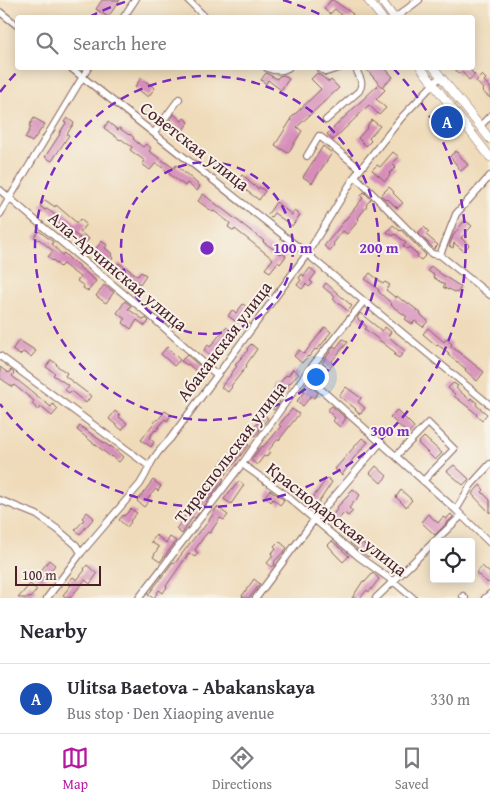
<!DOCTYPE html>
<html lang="en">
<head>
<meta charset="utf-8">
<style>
  body { margin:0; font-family:"Gentium Book Plus",serif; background:#f2f2f3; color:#2b2b33 }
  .controls { position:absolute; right:15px; bottom:15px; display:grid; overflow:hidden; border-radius:5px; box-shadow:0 2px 12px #0003 }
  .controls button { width:45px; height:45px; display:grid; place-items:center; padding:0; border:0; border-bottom:1px solid #e1e1e2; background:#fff; color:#2b2b33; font:25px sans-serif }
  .scale { position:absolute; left:15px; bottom:12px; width:86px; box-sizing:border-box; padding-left:5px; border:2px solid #4a1f2b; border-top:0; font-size:14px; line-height:18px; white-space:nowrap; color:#4a1f2b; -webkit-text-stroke:4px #f7f3e8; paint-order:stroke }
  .you { position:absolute; left:315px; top:376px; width:18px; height:18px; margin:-12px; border:4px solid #fff; border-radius:50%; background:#1a73e8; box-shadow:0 0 0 8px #1a73e833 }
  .badge { display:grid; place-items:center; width:32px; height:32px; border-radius:50%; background:#b5179e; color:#fff; font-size:16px; font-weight:700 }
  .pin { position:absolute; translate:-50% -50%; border:2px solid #fff; box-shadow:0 1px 5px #0006 }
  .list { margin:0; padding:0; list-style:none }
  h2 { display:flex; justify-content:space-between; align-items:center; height:65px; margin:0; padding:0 20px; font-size:21px }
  h2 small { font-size:16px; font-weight:400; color:#7c7c81 }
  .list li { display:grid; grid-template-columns:32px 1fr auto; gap:15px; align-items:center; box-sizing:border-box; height:70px; padding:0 20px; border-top:1px solid #e1e1e2 }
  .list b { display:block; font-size:19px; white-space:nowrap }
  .list p { margin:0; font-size:16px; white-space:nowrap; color:#7c7c81 }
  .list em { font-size:16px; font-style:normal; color:#7c7c81 }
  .icon { flex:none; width:28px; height:28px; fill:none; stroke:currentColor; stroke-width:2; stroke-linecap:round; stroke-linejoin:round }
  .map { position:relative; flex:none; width:490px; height:598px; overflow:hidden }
  .search { position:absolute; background:#fff; box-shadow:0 2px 12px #0003; left:15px; right:15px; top:15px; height:55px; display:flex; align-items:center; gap:12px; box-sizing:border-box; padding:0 18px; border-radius:5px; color:#7c7c81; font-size:19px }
  .sheet { height:135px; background:#fff }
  nav { display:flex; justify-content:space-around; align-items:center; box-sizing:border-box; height:70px; border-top:1px solid #e1e1e2; background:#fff; font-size:14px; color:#7c7c81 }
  nav a { display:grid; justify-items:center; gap:2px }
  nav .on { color:#b5179e }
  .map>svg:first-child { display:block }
  .building { fill:#d68db9 }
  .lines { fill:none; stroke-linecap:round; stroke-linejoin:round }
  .minor-casing { stroke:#84615d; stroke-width:8 }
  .major-casing { stroke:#84615d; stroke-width:9 }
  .minor { stroke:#fff; stroke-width:6 }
  .major { stroke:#fff; stroke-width:8 }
  .ring { fill:none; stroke:#7b2cbf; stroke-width:2.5; stroke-dasharray:9 6 }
  .labels { text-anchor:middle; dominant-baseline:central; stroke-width:4; stroke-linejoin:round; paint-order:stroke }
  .street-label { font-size:18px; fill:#4a1f2b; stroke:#f7f3e8 }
  .centre { fill:#7b2cbf; stroke:#f7f3e8; stroke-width:2.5 }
  .ring-label { font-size:15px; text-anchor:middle; font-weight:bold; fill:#7b2cbf; stroke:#f7f3e8; stroke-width:4; stroke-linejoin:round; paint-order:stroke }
</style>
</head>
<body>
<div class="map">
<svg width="490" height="598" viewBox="0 0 490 598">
  <rect width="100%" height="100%" fill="#f7f3e8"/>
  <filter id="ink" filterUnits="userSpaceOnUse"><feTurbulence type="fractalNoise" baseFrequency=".02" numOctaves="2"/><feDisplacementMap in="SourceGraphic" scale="10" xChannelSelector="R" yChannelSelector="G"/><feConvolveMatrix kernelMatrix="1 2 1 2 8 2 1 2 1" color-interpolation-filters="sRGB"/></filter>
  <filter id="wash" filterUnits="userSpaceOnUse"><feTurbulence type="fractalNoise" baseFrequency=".0096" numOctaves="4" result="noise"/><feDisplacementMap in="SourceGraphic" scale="20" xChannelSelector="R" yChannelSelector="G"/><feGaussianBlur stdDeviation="1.12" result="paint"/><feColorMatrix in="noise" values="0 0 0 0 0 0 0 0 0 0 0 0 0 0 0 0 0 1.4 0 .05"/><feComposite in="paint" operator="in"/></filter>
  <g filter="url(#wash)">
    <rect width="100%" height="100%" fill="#efdbba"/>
    <g id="blocks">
      <path class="building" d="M102 0H120L108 17 96 9Z
        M331 0H333L353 14 351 18H345L335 9 330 14 324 9Z
        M365 68H385L393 77 382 87Z
        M454 68H468L475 75 469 80 462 72 459 74Z
        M266 73 277 79 279 76 284 75 289 79 281 90 268 80 266 84 261 80Z
        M317 73 329 82 331 80 339 88 297 127 302 131 288 153 275 145 291 120 290 119 321 89 311 79Z
        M482 75 486 79 484 81 490 87V98L482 91 483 89 476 81Z
        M141 78 155 88 148 97 135 87Z
        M379 84 385 90 376 99 386 108 379 115 369 105 333 140 327 134Z
        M174 114 182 121 184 118 189 122 183 130 170 120Z
        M34 118 45 124 32 142 25 138 31 127 29 126Z
        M67 118 74 123 67 134 69 135 52 161 45 157 60 134H59L66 123 64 122Z
        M372 120 380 126 369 138 371 141 366 146 358 138 368 127 367 126Z
        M108 122 118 130 119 128 129 135 130 134 134 138 133 139 143 147 146 144 151 148 149 151 174 168 176 165 200 186 197 191 187 183 185 186 169 174 170 173 156 163 150 170 142 164 145 161 130 150 132 147 121 139 120 140 104 128Z
        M323 146 332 153 312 183 303 177Z
        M456 151 468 165 461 171 450 156Z
        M393 152 399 157 392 164 396 167 389 174 390 175 385 181 372 170 377 165 380 167Z
        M242 175 249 180 248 181 258 189 259 187 265 191 259 200 236 183Z
        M389 187 394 192 393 193 403 203 397 208 388 199 386 200 381 195Z
        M364 192 371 199 366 205 367 206 358 218 359 219 355 225 347 234 343 231 333 244 334 245 330 251 324 246 363 198 361 196Z
        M203 194 264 241 263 242 281 254 282 253 286 256 280 264 278 262 270 272 265 269 273 259 235 229 234 231 228 227 230 223 214 211 213 212 198 201Z
        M45 200 55 207 56 205 77 223 80 219 86 224 80 232 89 239 84 245 78 241 80 238 53 219 55 215 47 209 45 210 40 206Z
        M276 202 292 215 294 211 300 215 292 226 274 213 271 217 268 214Z
        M465 220 472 226 469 229 461 238 469 245 464 251 454 243 453 248 449 246 453 236Z
        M393 225 400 231 401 230 426 255 421 260 417 257 418 255 409 247 407 249 403 246 406 243 395 234 393 236 387 232Z
        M424 227 429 232 426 235 438 245 434 249 418 233Z
        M39 231 53 242 52 244 62 255 64 253 73 262V261L80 266 79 267 96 281 88 291 83 288 84 286 77 281 80 277 63 264 60 267 53 260 52 261 48 257 53 251 39 239 38 240 34 237Z
        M102 241 107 245 105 248 112 254 111 256 113 258 109 264 94 251Z
        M119 263 138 276 141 272 146 275 140 284 131 278 130 280 126 277 127 276 116 267Z
        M431 266 441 274 461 287 457 293 449 289 448 290 443 287 445 285 433 277 434 275 428 271Z
        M310 268 316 273 310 281 313 283 309 287 306 284 302 289 297 285 301 280 299 278 302 274 304 276Z
        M370 273 383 284 385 282 390 285 386 290 396 298 397 296 403 301 404 300 421 313 420 314 428 321 423 327 415 321 412 324 405 319 407 317 391 305 392 304 378 291 379 290 365 279Z
        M326 283 352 306 348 311 333 299 335 297 323 287Z
        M104 285 114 292 106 303 96 296Z
        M125 301 131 306 128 309 144 320 146 318 149 321 145 326 137 320 131 329 123 323 125 319 117 313Z
        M243 304 248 308 238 323 228 316 232 310 236 313Z
        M360 313 382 331 385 327 391 332 388 336 405 351 399 358 394 355 396 353 365 329 367 327 357 318Z
        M226 327 235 334 230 340 228 338 219 351 218 350 212 357 204 350 208 345 210 347Z
        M325 327 331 332 326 338H327L317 350 315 349 309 357 308 356 302 363 294 356 299 350 304 354Z
        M428 328 444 342 446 339 452 344 451 346 484 372 477 381 465 370 466 369 448 355 449 353 438 345 437 346 423 334Z
        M343 339 348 342 331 362 333 364 329 369 322 363 334 346 336 348Z
        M19 340 36 351 31 357 23 352 20 355 12 350Z
        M251 344 257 349 246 365 247 366 231 386 232 387 228 392 221 387 231 375H230L237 366 235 365 248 350 247 349Z
        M167 347 180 360 174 366 161 354Z
        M187 355 201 367 197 372 188 364 187 365 181 361Z
        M51 360 57 364 56 365 67 373 65 376 91 396 86 403 71 391 69 393 65 390 68 385 53 375 55 373 46 367Z
        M0 367 8 373 11 370 14 373 12 376 51 407 53 404 58 409 52 416 41 407 39 410 32 404 34 401 14 385 13 387 0 378Z
        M293 369 299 374 288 385 289 387 285 392 282 390 275 398 280 402 274 410 265 403 274 391 273 390 276 386 277 387 286 375 288 376Z
        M307 383 318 393 314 398 311 396 303 406 297 401 305 391 302 389Z
        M453 383 458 386 456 388 470 400 471 398 477 403 476 405 487 414 482 420 476 415 477 414 454 396 455 394 448 388Z
        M346 387 361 398 358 402 365 408 360 414 355 410 356 409 339 396Z
        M332 406 346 418 340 427 333 421 335 418 327 410Z
        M292 409 299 414 279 440 278 439 268 451 270 452 266 457 264 456 257 465 251 460 262 446 263 447 269 440H270L281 426 279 425Z
        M397 410 414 427 408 434 390 417Z
        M115 411 120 415 119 417 127 423 122 430 109 419Z
        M165 411 171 415 167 421 165 419 156 431 155 430 149 438 154 442 151 447 141 440 157 419 158 420Z
        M262 414 268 418 259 430H260L255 436 250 432 259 421 258 420Z
        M80 426 110 447 111 446 123 457 119 462 111 456V457L77 430Z
        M424 437 442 453 435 460 418 443Z
        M362 438 368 442 353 459 342 475 335 469Z
        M242 439 249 445 225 475 217 469 224 459 227 461 233 454 234 456 242 447 238 444Z
        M454 465 469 479 463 485 447 471Z
        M376 466 387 476 381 483 370 473Z
        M220 476 224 479 195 518 193 517 182 534 176 529 190 508 191 509 203 493 201 491 205 486 208 489 213 482 215 483Z
        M327 478 332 482 313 511 307 506Z
        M153 480 161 486 158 491 156 489 147 499 149 501 144 507 137 501Z
        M239 481 244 485 231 504 224 499 231 490H232Z
        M480 485 484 490 482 492 490 500V513L472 494Z
        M353 489 360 495 349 508 353 511 348 516 344 513 337 521 332 516 338 508 337 507 349 495 348 494Z
        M270 490 284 500 280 505 273 499 271 502 265 496Z
        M401 490 412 500 406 507 396 497Z
        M217 507 228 515 224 520 220 518 210 533 208 532 203 538 195 550 198 553 195 557 189 553 166 586 167 587 163 593 159 590 154 598 148 595 173 562 175 563 201 529 202 530 207 523 214 513H213Z
        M131 509 137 513 130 521 131 522 127 527 119 520 123 515 124 516Z
        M87 512 94 518 80 534 75 530 84 520 82 518Z
        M428 514 438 523 443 517 446 519 451 514 453 517 435 535 421 522Z
        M156 535 166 543 170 537 176 541 160 562 153 557 159 547 151 542Z
        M354 538 361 544 362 542 373 552 368 557 350 543Z
        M279 541 287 548 274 562 275 564 272 567 267 563 273 556 271 554 276 548 274 546Z
        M332 541 349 556 343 562 333 552V551L328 545Z
        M49 560 55 565 43 581 37 576Z
        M87 565 97 574 90 584 85 580 70 598H67L63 595 71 585 68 583 73 577 77 580 85 570 84 569Z
        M482 566 490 573V581L488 583 476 573Z
        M373 573 379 579 369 592 367 590 360 598H352L363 581 365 582Z
        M254 579 260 584 249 598H244L242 596Z
        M30 584 37 590 30 598H18Z"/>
    </g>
  </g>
  <g filter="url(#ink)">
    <use href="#blocks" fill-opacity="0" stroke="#84615d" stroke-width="1"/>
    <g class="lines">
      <defs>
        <path id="minor" d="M188 0 206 18
          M0 12 18 26
          M123 18 135 0
          M395 18 419 0
          M71 68 307 254 490 405
          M267 68C274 71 281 72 288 68
          M319 68 326 72 339 68
          M326 120 359 91C365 81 358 77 356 68
          M480 126 490 116
          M154 133 179 99
          M307 156 319 136 330 144 360 169
          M355 176 432 254 440 255 490 295
          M0 190 42 226 152 317 217 375
          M0 214 88 68
          M440 255 456 214 490 176
          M0 356 149 466
          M305 375 456 510 490 543
          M396 456 428 423 454 449 423 481
          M242 464 283 493 359 557 393 581 413 598
          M0 500 37 515 57 529 76 545 81 553
          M456 510 471 485 490 464
          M434 542 461 516
          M463 596 465 598
          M47 598 81 553 140 484C144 478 147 472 150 465 155 455 162 447 170 439L307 254 355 176 402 117 441 76
          M139 598 242 464 305 375 364 301
          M256 598 314 520 381 442
          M376 598 434 542
          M485 598 490 594"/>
        <path id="major" d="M368 0 382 18
          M381 0 394 18
          M421 68 490 157
          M434 68 490 139"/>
      </defs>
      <use href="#minor" class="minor-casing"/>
      <use href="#major" class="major-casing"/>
      <use href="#minor" class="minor"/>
      <use href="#major" class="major"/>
    </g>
  </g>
  <g class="ring">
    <circle cx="207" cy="248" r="86"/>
    <circle cx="207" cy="248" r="172"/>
    <path d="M0 92A259 259 0 0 1 21 68M89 17A259 259 0 0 1 131 0M283 0A259 259 0 0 1 325 17M393 68A259 259 0 1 1 0 404"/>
  </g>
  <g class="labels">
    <g class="street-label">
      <text transform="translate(195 146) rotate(38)">Советская улица</text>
      <text transform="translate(118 271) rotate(40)">Ала-Арчинская улица</text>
      <text transform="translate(224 341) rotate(-53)">Абаканская улица</text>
      <text transform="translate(230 452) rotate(-53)">Тираспольская улица</text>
      <text transform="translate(337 519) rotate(38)">Краснодарская улица</text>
    </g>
  </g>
  <circle cx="207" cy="248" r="8" class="centre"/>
  <g class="ring-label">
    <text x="293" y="253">100 m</text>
    <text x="379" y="253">200 m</text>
    <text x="390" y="436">300 m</text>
  </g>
</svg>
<div class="controls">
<button><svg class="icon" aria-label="locate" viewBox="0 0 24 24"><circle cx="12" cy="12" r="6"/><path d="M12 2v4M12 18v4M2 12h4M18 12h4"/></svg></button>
</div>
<div class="scale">100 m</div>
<div class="you"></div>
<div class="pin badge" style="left:447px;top:122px;background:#1a4fb4">A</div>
<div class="search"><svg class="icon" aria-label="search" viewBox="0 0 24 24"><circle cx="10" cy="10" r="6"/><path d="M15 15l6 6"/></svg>Search here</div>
</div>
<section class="sheet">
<h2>Nearby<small></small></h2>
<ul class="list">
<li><span class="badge" style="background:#1a4fb4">A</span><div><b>Ulitsa Baetova - Abakanskaya</b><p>Bus stop · Den Xiaoping avenue</p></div><em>330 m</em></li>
</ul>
</section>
<nav>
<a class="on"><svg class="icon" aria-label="map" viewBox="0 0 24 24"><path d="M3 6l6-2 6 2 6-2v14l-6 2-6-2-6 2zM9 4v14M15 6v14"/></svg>Map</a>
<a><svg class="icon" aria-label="directions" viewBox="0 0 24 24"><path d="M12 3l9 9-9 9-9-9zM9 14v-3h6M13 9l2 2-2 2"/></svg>Directions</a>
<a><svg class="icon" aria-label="saved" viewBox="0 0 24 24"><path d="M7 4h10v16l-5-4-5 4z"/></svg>Saved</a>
</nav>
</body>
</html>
